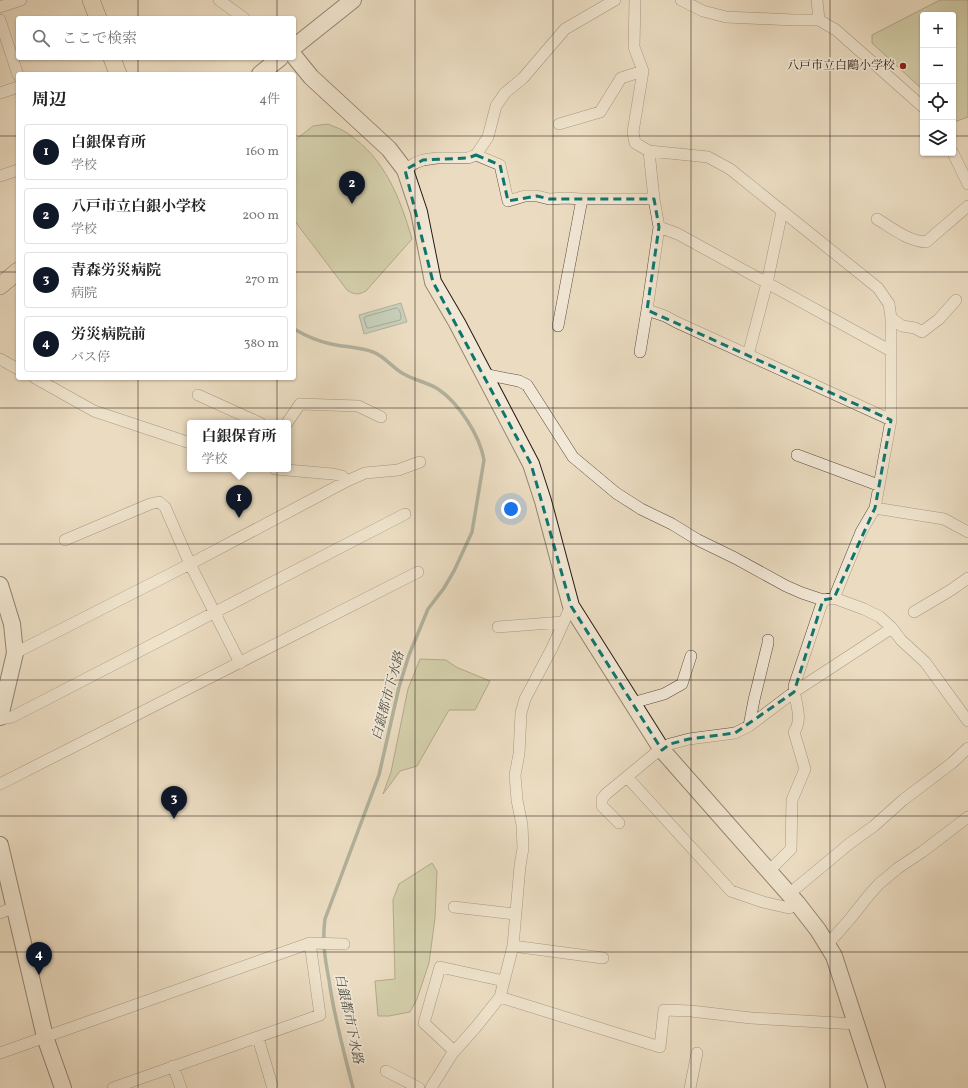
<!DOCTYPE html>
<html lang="ja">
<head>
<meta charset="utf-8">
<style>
  body { margin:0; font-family:Vollkorn,"Noto Serif JP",serif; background:#f6f6f6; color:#222 }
  .controls { position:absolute; right:12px; top:12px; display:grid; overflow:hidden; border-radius:4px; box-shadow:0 1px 3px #0004 }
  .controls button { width:36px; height:36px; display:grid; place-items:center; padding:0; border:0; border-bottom:1px solid #e0e0e0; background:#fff; color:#222; font:20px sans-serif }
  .you { position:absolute; left:511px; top:509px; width:14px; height:14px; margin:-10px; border:3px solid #fff; border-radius:50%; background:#1a73e8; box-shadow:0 0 0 6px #1a73e833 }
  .badge { display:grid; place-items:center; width:26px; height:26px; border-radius:50%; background:#111827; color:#fff; font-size:13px; font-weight:700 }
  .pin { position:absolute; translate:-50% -33px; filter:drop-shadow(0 1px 2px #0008) }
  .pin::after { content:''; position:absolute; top:21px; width:14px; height:12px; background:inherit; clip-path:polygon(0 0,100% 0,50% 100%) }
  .popup { position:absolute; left:187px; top:420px; width:104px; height:52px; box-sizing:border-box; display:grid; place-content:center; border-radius:4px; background:#fff; filter:drop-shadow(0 1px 3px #0005); font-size:13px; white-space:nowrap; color:#767676 }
  .popup b { font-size:15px; color:#222 }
  .popup::after { content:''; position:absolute; left:50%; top:100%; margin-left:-8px; border:8px solid transparent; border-top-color:#fff }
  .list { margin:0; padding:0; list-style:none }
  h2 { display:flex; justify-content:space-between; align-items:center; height:52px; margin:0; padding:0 16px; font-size:17px }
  h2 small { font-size:13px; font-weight:400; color:#767676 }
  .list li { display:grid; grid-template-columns:26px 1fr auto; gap:12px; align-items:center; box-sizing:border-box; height:56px; margin:0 8px 8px; padding:0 8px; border:1px solid #e0e0e0; border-radius:4px }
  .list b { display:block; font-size:15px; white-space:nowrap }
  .list p { margin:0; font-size:13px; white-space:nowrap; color:#767676 }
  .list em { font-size:13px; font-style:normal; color:#767676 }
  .icon { flex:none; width:22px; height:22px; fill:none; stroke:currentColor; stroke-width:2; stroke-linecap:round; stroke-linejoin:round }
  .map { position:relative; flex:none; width:968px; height:1088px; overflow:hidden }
  .search { position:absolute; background:#fff; box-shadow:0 1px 3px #0004; left:16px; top:16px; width:280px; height:44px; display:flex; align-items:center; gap:10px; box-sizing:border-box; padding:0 14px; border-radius:4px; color:#767676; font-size:15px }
  .panel { position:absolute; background:#fff; box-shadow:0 1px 3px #0004; left:16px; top:72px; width:280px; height:308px; border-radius:4px }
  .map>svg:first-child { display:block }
  .green { fill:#b8c092; stroke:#706d52 }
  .water { fill:#99bcad; stroke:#6c7b6f }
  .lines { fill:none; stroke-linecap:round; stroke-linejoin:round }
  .shore { stroke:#606b60; stroke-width:1 }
  .stream { stroke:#6c7b6f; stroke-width:3.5 }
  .street-casing { stroke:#594a3e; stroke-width:12 }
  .secondary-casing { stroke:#281a13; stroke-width:18 }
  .primary-casing { stroke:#281a13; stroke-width:18 }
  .street { stroke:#f2e8d7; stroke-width:11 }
  .secondary { stroke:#f2e8d7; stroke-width:16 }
  .primary { stroke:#ebdcc1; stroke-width:17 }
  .marked { fill:none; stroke:#0f766e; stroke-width:3; stroke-dasharray:8 5; stroke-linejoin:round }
  .grid { fill:none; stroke:#281a13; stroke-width:1; stroke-opacity:0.55 }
  .poi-dot { fill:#8f2418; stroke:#f2e8d7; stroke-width:1.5 }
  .labels { text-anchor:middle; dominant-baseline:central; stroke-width:3.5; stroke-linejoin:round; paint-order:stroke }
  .poi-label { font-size:12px; fill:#281a13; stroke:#f2e8d7; text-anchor:end }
  .water-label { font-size:13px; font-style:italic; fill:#4a4b41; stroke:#f2e8d7 }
</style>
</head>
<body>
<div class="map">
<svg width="968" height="1088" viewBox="0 0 968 1088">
  <rect width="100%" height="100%" fill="#ebdcc1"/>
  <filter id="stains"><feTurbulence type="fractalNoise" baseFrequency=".005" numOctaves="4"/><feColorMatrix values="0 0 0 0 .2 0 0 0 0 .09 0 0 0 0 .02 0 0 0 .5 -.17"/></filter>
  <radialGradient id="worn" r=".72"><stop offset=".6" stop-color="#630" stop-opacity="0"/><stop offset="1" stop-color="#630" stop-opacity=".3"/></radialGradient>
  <path class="green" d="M940 0H968V117L954 122 953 121V15H923V90L872 43V35Z
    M328 124C334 127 342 129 347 133 385 158 400 198 412 239L366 291C359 295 354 295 347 290L294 220V141L313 126Z
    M420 659 446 660 456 667 490 681 475 710H449L417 766 400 771 383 794 391 772 408 689Z
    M432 863 437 871 435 918 429 963 417 999 410 1012 389 1016H378L375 981 395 979 393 900 399 884Z"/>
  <path class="water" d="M401 303 407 322 364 334 359 315Z"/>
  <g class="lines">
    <path class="shore" d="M397 308C400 309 402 317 400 320L369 328H367L364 319 365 317Z"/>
    <path class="stream" d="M294 329C306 336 317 341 331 344 344 347 359 347 373 352 384 356 392 367 402 373 413 380 427 382 438 389 459 403 480 436 484 460L472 532 454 571 444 588 428 609 409 655 399 687 379 775 325 919C322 941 325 959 329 980 334 1017 344 1052 353 1088"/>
    <defs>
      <path id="street" d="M219 0 244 18
        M635 0 634 47 643 71 633 132 635 143 649 151 708 157 730 169 878 288 889 304 891 318V420L875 508 944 519 968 532
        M681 0 703 11 726 17 794 20H819L836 30 923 107
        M817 0 819 20
        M0 7 21 0
        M0 20 18 75
        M0 93 18 87
        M559 124 600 112 621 78 643 71
        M649 151 654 199 659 227 647 310 665 316 676 322 891 420
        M953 153 968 184
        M476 155 500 165 508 201 525 196H537L549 199 566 198 582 199
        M405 170 415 163 423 160 437 158H468L476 155 488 137 496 106 505 93 523 78 565 29 615 0
        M0 176 18 170
        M877 219C892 228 908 241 926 242L968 206
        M659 227 678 234 891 351
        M891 318 902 326 915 328 922 332 939 319 956 300
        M558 326 582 199H654
        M640 352 647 310
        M748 355 767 283 782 212
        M0 359 18 369
        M483 374 519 381 527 385 573 457 616 493 641 509 672 524 698 540 735 558 786 586 802 593 823 600 834 598 864 609 880 617 892 628 901 640 925 662 968 721
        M35 378 94 411 190 443
        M198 395 260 423
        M287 423 300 404 358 406 381 417
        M797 455 878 485
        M347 481 365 473 398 470 420 462
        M65 540 150 504 159 502 165 507 190 564 240 663
        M834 598 861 532 875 508
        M914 612 951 590 968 578
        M498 627 563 622
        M15 653 190 564 347 481 342 476 333 474 275 469
        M632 703 664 694 682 684 691 656
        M0 719 12 717 405 514
        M749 726 754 700 768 643V640
        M627 777 731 891 763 902 789 908 797 903
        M0 784 418 572
        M619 823 602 806V799L606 794 657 752 670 744 689 739 735 733 749 726 794 692 892 628
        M769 871 791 849 792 800 805 769 794 732C804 718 794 701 794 686L823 600
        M789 894 849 844 874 826 903 800 952 763 968 748
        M454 907 515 914
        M0 913 15 907
        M827 945 850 919 869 895 879 884 898 868 922 852 968 817
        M513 946 603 958
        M500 997 660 1047 664 1010 691 1011 751 1018 856 1024
        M258 1038 272 1085
        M454 1051 424 1023 440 967 504 981
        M0 1053 310 943 344 944
        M173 1066 181 1088
        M386 1071 419 1088
        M113 1088 320 1015 310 943
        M431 1088 452 1054 476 1027 500 997 513 946 520 866 523 848 522 825 517 800 515 775 519 754 521 713 525 699 552 648 571 606
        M690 1088 697 1053"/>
      <path id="secondary" d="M294 47 353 0
        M294 56 311 77 389 149 405 170 419 212 433 282 457 323 531 464 543 501 571 606 662 750 797 903 818 930 834 956 877 1088
        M260 74 280 58
        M0 585 12 624 15 653 0 717
        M0 845 45 1037 63 1088"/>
      <path id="primary" d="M91 0 98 18
        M112 58 118 74
        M0 286 18 271"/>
    </defs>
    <use href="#street" class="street-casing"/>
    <use href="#secondary" class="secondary-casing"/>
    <use href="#primary" class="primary-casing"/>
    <use href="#street" class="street"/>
    <use href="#secondary" class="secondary"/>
    <use href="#primary" class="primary"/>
  </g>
  <path d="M0 0H968V1088H0ZM476 155 500 165 508 201 537 196 549 199H654L659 227 647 310 891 420 875 508 834 598 823 600 794 692 735 733 689 739 670 744 662 750 571 606 531 464 433 282 405 170 423 160 468 158Z" fill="#ebdcc1" fill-opacity=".55" fill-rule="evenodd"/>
  <path class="marked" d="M476 155 500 165 508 201 537 196 549 199H654L659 227 647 310 891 420 875 508 834 598 823 600 794 692 735 733 689 739 670 744 662 750 571 606 531 464 433 282 405 170 423 160 468 158Z"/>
  <path class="grid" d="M138 0V18M277 0V18M415 0V1088M553 0V1088M691 0V1088M830 0V1088M138 58V74M277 58V74M0 136H18M294 136H923M953 136H968M0 272H18M294 272H968M138 378V1088M277 378V1088M0 408H968M0 544H968M0 680H968M0 816H968M0 952H968"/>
  <circle class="poi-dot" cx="903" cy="66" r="4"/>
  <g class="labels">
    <g class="poi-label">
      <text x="895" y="66">八戸市立白鷗小学校</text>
    </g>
    <g class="water-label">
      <text transform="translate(389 696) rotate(-75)">白銀都市下水路</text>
      <text transform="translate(348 1019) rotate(78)">白銀都市下水路</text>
    </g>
  </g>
  <rect width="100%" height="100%" filter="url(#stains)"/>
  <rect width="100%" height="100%" fill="url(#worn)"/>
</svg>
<div class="controls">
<button>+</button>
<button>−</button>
<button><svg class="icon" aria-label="locate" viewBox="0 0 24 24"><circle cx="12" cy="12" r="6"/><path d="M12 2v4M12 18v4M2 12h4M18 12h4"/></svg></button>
<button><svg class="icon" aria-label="layers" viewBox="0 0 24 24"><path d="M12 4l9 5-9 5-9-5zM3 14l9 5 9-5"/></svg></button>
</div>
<div class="you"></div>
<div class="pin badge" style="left:239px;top:518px">1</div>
<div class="popup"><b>白銀保育所</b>学校</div>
<div class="pin badge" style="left:352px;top:204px">2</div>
<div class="pin badge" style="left:174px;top:819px">3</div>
<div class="pin badge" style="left:39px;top:975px">4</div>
<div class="search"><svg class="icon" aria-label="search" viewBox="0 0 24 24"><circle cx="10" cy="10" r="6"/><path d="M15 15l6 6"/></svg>ここで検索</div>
<section class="panel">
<h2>周辺<small>4件</small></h2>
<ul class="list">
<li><span class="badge">1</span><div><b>白銀保育所</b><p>学校</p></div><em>160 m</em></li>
<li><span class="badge">2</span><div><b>八戸市立白銀小学校</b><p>学校</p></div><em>200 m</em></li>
<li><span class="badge">3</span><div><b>青森労災病院</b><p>病院</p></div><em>270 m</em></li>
<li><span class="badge">4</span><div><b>労災病院前</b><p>バス停</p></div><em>380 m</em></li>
</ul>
</section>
</div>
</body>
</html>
